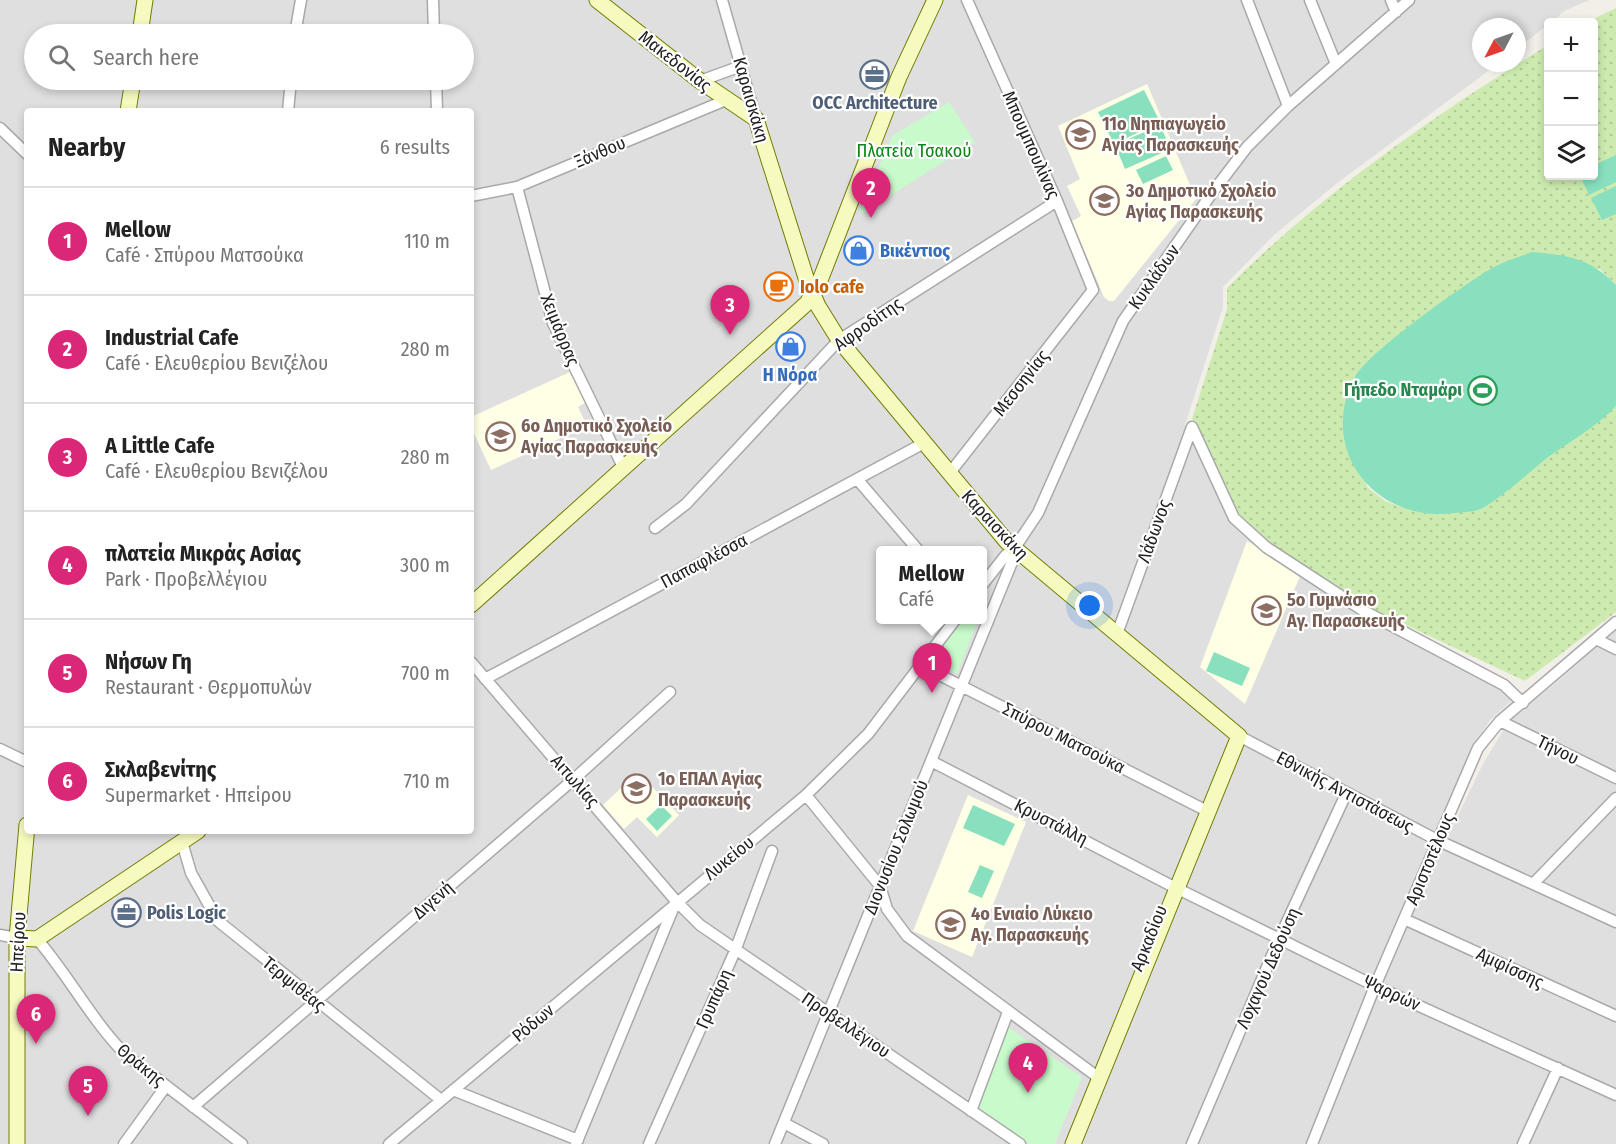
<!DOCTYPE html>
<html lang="en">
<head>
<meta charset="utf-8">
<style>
  body { margin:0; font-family:"Fira Sans Condensed",sans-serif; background:#f6f6f6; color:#222 }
  .controls { position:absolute; right:18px; top:18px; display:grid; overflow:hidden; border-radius:6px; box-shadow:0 3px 9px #0003 }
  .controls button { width:54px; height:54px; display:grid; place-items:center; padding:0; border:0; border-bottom:2px solid #e0e0e0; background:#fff; color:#222; font:30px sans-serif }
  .compass { position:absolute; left:1472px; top:18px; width:54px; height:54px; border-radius:50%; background:#fff; box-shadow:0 3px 9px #0003; rotate:229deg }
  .you { position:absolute; left:1090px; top:606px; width:21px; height:21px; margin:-15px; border:4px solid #fff; border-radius:50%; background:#1a73e8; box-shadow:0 0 0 9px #1a73e833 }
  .badge { display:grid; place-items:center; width:39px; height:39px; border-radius:50%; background:#db2777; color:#fff; font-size:20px; font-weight:700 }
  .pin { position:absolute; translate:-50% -50px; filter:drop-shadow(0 2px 3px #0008) }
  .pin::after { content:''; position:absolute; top:32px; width:21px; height:18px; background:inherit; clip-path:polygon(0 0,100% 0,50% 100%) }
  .popup { position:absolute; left:876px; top:546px; width:111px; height:78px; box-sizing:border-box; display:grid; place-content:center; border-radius:6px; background:#fff; filter:drop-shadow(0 2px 4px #0005); font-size:20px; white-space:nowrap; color:#767676 }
  .popup b { font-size:22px; color:#222 }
  .popup::after { content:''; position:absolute; left:50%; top:100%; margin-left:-12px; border:12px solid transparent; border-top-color:#fff }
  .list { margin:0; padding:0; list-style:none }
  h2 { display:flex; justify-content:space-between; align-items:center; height:78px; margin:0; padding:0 24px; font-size:26px }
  h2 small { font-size:20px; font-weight:400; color:#767676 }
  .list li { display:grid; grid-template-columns:39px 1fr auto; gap:18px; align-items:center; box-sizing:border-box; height:108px; padding:0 24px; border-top:2px solid #e0e0e0 }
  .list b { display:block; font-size:22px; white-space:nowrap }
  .list p { margin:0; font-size:20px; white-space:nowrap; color:#767676 }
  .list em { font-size:20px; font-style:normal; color:#767676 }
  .icon { flex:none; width:33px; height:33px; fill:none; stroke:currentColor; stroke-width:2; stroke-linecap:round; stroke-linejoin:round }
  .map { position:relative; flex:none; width:1616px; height:1144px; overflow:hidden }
  .search { position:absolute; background:#fff; box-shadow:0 3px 9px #0003; left:24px; top:24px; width:450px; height:66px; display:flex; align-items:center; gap:15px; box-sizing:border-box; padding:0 21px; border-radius:33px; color:#767676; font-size:22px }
  .panel { position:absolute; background:#fff; box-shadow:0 3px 9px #0003; left:24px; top:108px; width:450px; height:726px; border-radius:6px }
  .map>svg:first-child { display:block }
  .residential { fill:#e0dfdf; fill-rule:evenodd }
  .education { fill:#ffffe5 }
  .grass { fill:url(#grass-dots) }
  .park { fill:#c8facc }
  .pitch { fill:#88e0be }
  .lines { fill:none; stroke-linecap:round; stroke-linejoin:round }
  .street-casing { stroke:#a9a9a9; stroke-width:13 }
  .secondary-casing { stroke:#707d05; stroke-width:17 }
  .street { stroke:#fff; stroke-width:10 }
  .secondary { stroke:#f7fabf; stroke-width:15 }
  .labels { text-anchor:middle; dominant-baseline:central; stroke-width:4.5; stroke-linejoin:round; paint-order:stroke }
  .street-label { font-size:18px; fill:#222; stroke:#fff }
  .service-label { font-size:18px; font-weight:bold; fill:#4e5e75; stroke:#fff }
  .education-label { font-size:18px; font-weight:bold; fill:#785e54; stroke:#fff; text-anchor:start }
  .park-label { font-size:18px; fill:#0c8416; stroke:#fff }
  .shop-label { font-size:18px; font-weight:bold; fill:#366cbe; stroke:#fff; text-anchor:start }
  .food-label { font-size:18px; font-weight:bold; fill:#c56008; stroke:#fff; text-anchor:start }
  .leisure-label { font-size:18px; font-weight:bold; fill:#27864d; stroke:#fff; text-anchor:end }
</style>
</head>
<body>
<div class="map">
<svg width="1616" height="1144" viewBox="0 0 1616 1144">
  <defs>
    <pattern id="grass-dots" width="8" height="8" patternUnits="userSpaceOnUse" patternTransform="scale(1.5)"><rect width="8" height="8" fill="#cdebb0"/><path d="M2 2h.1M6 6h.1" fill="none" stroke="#b0c997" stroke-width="1.8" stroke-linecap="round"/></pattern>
  </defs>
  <rect width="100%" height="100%" fill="#f2efe9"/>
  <path class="residential" d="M0 0H1590L1566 10 1517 49V27H1481V63H1499L1336 184 1274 235 1223 287V307L1185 425 1229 520 1262 549 1497 685 1511 701 1490 720 1470 752 1366 991 1305 1144H0ZM34 34H464V80H34ZM27 111H471V831H27ZM881 550H983V620H881Z
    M1616 629V777L1506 723 1557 682Z
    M1504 729 1616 785V1144H1317L1377 992 1436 861 1483 764Z"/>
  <path class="education" d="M1147 84 1196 199 1114 301H1109L1104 297 1072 221 1081 216 1067 186 1080 179 1058 126Z
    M570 372 585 403 578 407 587 426 491 470 471 427V417Z
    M1247 541 1301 574 1245 704 1200 667Z
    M638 772 679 815 657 837 637 817 624 829 603 805Z
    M968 795 1026 822 972 957 913 931Z"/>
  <path class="grass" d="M1616 8V285L1600 269 1494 267 1387 344 1356 375 1367 487 1385 501 1403 508 1479 510 1616 406V612L1525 681 1372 609 1277 549 1238 513 1192 419 1227 309V288C1322 193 1433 116 1548 45V176H1594V22H1587Z"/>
  <path class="park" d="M949 102 975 142 863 213 859 212 893 135Z
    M962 620H978L957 674 932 661Z
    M1006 1026 1082 1077 1055 1144H1030L975 1109Z"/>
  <path class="pitch" d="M1144 90 1160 122 1114 144 1098 112Z
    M1160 125 1171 149 1125 169 1115 145Z
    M1616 155V182L1589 195 1580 176H1594V165Z
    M1166 156 1173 170 1143 184 1136 170Z
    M1616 186V214L1602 220 1591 198Z
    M1532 252C1568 255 1590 258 1616 285V406C1598 426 1569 442 1547 458 1532 470 1493 505 1478 510 1471 512 1462 512 1455 513 1376 524 1316 450 1355 377 1367 353 1467 282 1494 267 1505 261 1519 257 1532 252Z
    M1214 652 1250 668 1242 686 1206 671Z
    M661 805 672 816 657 831 646 819Z
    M973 805 1015 824 1004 846 963 828Z
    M980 865 994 871 982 898 968 892Z"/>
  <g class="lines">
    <defs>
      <path id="street" d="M433 0 434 34
        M722 0 756 119
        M1247 0 1288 106
        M1310 0 1336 64
        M1391 0 1396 12
        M295 34 301 0
        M436 80 437 111
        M700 81 741 66
        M288 111 291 80
        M0 128 27 154
        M517 187 553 323 623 467
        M471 196 517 187 726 100
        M1192 427 1234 518 1266 547 1364 611 1504 685 1523 703
        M949 474 1093 290 1057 201 967 0
        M857 479 918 550
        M655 528 686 504 839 340 1057 201
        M983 584 1005 556 1014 549 1038 513 1123 321 1212 193 1247 147 1288 106 1409 0
        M1117 634 1192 427
        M1596 639 1616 649
        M471 662 676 901 700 925 1020 1144
        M922 666 1207 811
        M485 679 924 443
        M1500 721 1616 778
        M1239 736 1437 840 1616 922
        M0 749 27 762
        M931 761 1170 885 1375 986 1616 1095
        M806 795 880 886 887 909 907 936 1099 1078
        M182 842 191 873 218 921 441 1100
        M1534 883 1616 798
        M1404 919 1616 1016
        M0 935 17 938
        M37 939C69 976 92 1021 126 1055L242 1144
        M453 1090 578 1140
        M193 1107 574 779 670 692
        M971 1111 1008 1012
        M784 1123 823 1144
        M124 1144 166 1086
        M389 1144 806 795 868 734 955 620
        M576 1144 675 904
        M649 1144 735 951 772 851
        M775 1144 1012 562 1014 549
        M1192 1144 1279 939 1346 794
        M1312 1144 1375 986 1478 748 1500 721 1616 622
        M1523 1144 1558 1068"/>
      <path id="secondary" d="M597 0 700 81 756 119 807 281 818 306 839 340 1007 542 1239 736 1073 1144
        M140 34 145 0
        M128 111 133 80
        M471 605 807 303 819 283 899 77 935 0
        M17 938 37 939 198 831
        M17 1144V938L27 825"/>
    </defs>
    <use href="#street" class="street-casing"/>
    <use href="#secondary" class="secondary-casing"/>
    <use href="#street" class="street"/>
    <use href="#secondary" class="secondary"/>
  </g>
  <defs>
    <symbol id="office-ring" viewBox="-11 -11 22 22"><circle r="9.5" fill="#fff" stroke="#5c6f8a" stroke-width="1.5"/><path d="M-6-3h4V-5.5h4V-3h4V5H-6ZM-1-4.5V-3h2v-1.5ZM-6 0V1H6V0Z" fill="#5c6f8a"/></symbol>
    <symbol id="school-ring" viewBox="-11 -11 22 22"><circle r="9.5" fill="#fff" stroke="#8d6e63" stroke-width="1.5"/><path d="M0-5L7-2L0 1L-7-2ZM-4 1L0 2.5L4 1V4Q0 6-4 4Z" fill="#8d6e63"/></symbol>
    <symbol id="shop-ring" viewBox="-11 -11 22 22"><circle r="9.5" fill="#fff" stroke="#3f7fe0" stroke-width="1.5"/><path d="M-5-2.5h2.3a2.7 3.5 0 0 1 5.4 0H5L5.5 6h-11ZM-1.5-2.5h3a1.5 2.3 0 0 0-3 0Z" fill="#3f7fe0"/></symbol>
    <symbol id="cafe-ring" viewBox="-11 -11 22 22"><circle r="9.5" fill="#fff" stroke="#e8710a" stroke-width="1.5"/><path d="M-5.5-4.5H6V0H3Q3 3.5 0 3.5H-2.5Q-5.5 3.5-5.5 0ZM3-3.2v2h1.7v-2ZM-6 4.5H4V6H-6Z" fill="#e8710a"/></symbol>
    <symbol id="stadium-ring" viewBox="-11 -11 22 22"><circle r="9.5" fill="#fff" stroke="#2e9e5b" stroke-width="1.5"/><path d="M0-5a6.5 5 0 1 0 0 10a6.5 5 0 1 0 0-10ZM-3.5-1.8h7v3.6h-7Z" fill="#2e9e5b"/></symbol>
  </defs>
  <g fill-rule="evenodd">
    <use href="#office-ring" x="858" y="58" width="33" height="33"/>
    <use href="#school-ring" x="1064" y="118" width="33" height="33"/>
    <use href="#school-ring" x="1088" y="184" width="33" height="33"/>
    <use href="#shop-ring" x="842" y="234" width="33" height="33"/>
    <use href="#cafe-ring" x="762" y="270" width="33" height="33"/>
    <use href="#shop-ring" x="774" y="330" width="33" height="33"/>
    <use href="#stadium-ring" x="1466" y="374" width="33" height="33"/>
    <use href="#school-ring" x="484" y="420" width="33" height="33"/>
    <use href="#school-ring" x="1250" y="594" width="33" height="33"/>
    <use href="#school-ring" x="620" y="772" width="33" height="33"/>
    <use href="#office-ring" x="110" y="896" width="33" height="33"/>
    <use href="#school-ring" x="934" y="908" width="33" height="33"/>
  </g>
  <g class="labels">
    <g class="street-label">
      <text transform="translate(675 61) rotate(38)">Μακεδονίας</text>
      <text transform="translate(751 100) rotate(74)">Καραισκάκη</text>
      <text transform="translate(1031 145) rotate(66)">Μπουμπουλίνας</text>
      <text transform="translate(600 152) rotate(-23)">Ξάνθου</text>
      <text transform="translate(1154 277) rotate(-55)">Κυκλάδων</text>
      <text transform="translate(868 324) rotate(-35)">Αφροδίτης</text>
      <text transform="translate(560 330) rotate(68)">Χειμάρρας</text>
      <text transform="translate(1021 383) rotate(-52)">Μεσσηνίας</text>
      <text transform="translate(995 525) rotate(47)">Καραισκάκη</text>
      <text transform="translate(1154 531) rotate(-70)">Λάδωνος</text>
      <text transform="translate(704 561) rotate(-28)">Παπαφλέσσα</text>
      <text transform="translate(1064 738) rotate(27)">Σπύρου Ματσούκα</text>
      <text transform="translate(1558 750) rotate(26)">Τήνου</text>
      <text transform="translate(575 781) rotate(49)">Αιτωλίας</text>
      <text transform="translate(1345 792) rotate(28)">Εθνικής Αντιστάσεως</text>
      <text transform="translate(1051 822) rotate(27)">Κρυστάλλη</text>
      <text transform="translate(896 847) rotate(-68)">Διονυσίου Σολωμού</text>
      <text transform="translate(729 858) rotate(-39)">Λυκείου</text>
      <text transform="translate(1430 859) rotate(-67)">Αριστοτέλους</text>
      <text transform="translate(433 900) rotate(-41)">Διγενή</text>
      <text transform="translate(1149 938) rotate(-68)">Αρκαδίου</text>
      <text transform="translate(18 942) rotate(-87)">Ηπείρου</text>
      <text transform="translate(1268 968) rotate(-66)">Λοχαγού Δεδούση</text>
      <text transform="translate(1510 968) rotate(25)">Αμφίσσης</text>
      <text transform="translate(294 984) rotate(39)">Τερψιθέας</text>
      <text transform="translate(1392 993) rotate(25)">Ψαρρών</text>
      <text transform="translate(714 999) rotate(-66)">Γρυπάρη</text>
      <text transform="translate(533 1023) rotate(-40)">Ρόδων</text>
      <text transform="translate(846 1025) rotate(34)">Προβελλέγιου</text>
      <text transform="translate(141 1065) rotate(39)">Θράκης</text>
    </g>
    <g class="service-label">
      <text x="875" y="103">OCC Architecture</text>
      <text x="147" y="913" text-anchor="start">Polis Logic</text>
    </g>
    <g class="education-label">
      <text x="1102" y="124">11ο Νηπιαγωγείο<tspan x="1102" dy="21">Αγίας Παρασκευής</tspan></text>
      <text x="1126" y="191">3ο Δημοτικό Σχολείο<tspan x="1126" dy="21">Αγίας Παρασκευής</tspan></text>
      <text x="521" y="426">6ο Δημοτικό Σχολείο<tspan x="521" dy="21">Αγίας Παρασκευής</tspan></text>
      <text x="1287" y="600">5ο Γυμνάσιο<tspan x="1287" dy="21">Αγ. Παρασκευής</tspan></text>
      <text x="658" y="779">1ο ΕΠΑΛ Αγίας<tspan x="658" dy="21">Παρασκευής</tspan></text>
      <text x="971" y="914">4ο Ενιαίο Λύκειο<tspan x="971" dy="21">Αγ. Παρασκευής</tspan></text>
    </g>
    <g class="park-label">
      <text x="914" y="151">Πλατεία Τσακού</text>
    </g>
    <g class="shop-label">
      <text x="880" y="251">Βικέντιος</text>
      <text x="790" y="375" text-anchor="middle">Η Νόρα</text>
    </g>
    <g class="food-label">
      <text x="800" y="287">Iolo cafe</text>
    </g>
    <g class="leisure-label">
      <text x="1462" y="390">Γήπεδο Νταμάρι</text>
    </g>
  </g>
</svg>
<div class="controls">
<button>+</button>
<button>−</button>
<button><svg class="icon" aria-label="layers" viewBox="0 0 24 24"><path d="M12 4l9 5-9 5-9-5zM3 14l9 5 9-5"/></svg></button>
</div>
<svg class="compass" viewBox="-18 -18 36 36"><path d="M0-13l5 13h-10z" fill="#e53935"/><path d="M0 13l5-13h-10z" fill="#767676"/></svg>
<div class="you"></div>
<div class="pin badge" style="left:932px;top:693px">1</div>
<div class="popup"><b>Mellow</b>Café</div>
<div class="pin badge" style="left:871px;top:218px">2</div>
<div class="pin badge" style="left:730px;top:335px">3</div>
<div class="pin badge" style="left:1028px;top:1093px">4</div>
<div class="pin badge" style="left:88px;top:1116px">5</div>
<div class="pin badge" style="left:36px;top:1044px">6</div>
<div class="search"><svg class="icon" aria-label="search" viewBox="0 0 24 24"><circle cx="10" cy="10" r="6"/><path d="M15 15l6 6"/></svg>Search here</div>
<section class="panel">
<h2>Nearby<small>6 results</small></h2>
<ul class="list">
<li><span class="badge">1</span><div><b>Mellow</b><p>Café · Σπύρου Ματσούκα</p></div><em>110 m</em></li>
<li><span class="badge">2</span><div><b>Industrial Cafe</b><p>Café · Ελευθερίου Βενιζέλου</p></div><em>280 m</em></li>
<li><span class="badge">3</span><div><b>A Little Cafe</b><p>Café · Ελευθερίου Βενιζέλου</p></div><em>280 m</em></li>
<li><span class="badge">4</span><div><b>πλατεία Μικράς Ασίας</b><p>Park · Προβελλέγιου</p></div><em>300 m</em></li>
<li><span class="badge">5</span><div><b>Νήσων Γη</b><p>Restaurant · Θερμοπυλών</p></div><em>700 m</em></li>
<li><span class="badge">6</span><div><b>Σκλαβενίτης</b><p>Supermarket · Ηπείρου</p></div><em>710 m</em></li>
</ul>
</section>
</div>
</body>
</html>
